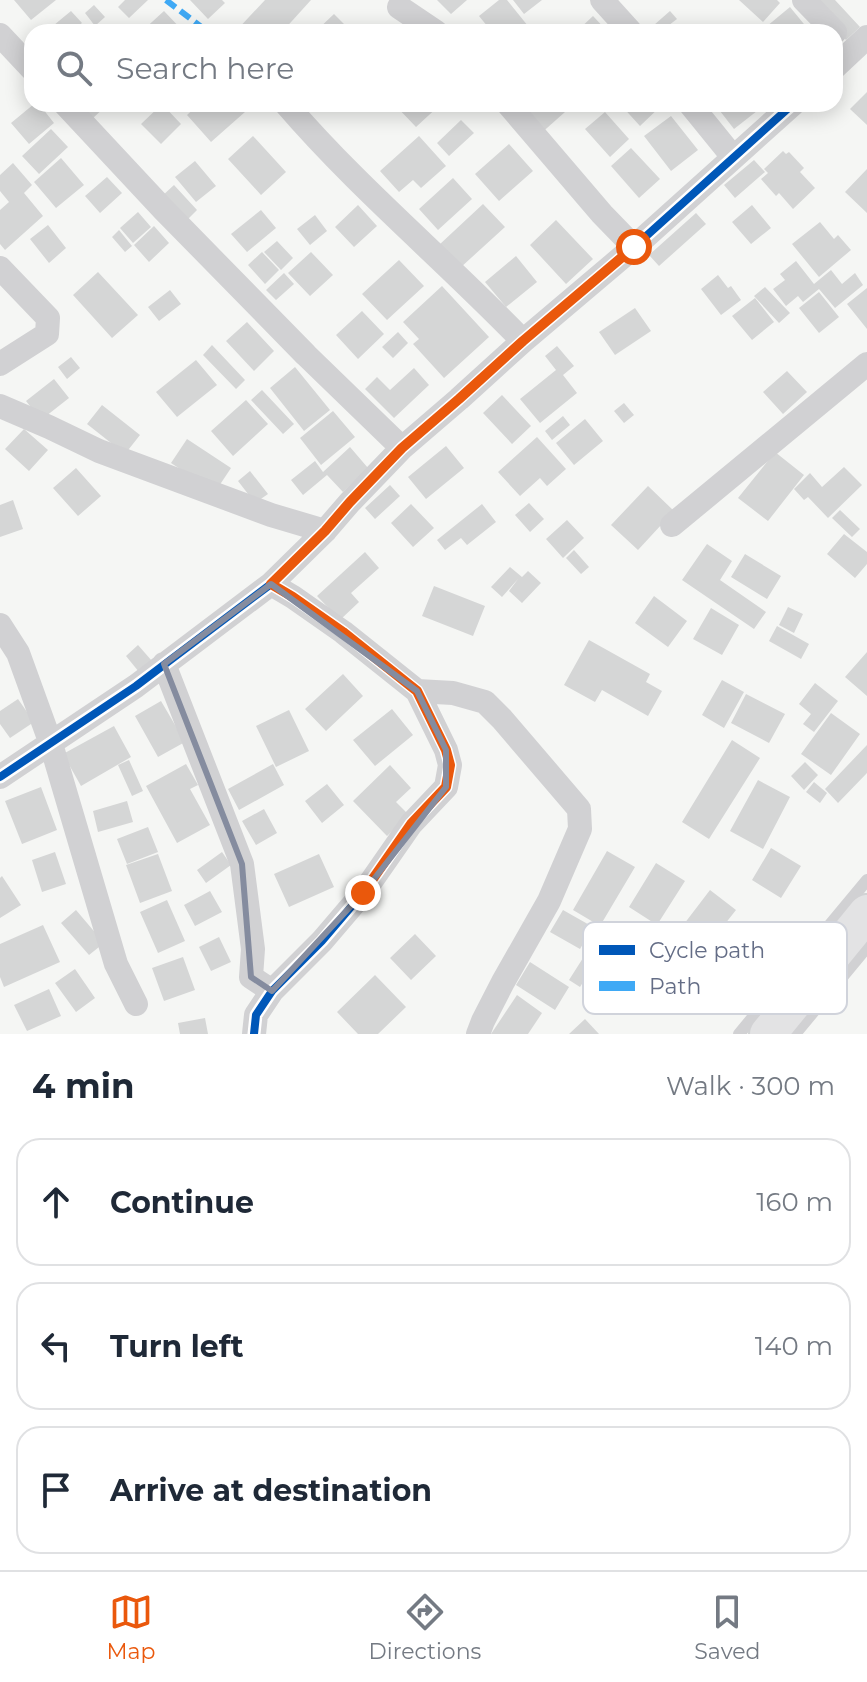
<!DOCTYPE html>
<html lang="en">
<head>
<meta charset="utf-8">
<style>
  body { margin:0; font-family:Montserrat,sans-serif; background:#f2f2f3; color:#1f2937 }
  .stop { position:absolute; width:24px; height:24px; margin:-18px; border:6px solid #ea580c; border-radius:50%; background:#fff }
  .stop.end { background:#ea580c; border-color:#fff; box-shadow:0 2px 8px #0008 }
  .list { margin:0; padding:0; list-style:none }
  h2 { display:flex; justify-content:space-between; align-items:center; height:104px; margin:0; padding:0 32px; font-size:34px }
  h2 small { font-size:26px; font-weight:400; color:#747a83 }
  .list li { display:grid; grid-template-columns:52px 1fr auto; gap:24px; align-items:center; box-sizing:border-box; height:128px; margin:0 16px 16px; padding:0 16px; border:2px solid #e0e1e3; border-radius:24px }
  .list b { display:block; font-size:30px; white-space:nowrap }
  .list em { font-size:26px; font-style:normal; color:#747a83 }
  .icon { flex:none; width:44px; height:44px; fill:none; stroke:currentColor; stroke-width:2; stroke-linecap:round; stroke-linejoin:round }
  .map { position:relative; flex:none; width:867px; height:1034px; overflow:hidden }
  .search { position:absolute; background:#fff; box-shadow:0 4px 20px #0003; left:24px; right:24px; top:24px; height:88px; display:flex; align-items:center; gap:20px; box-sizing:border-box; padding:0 28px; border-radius:24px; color:#747a83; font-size:30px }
  .sheet { height:536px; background:#fff }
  nav { display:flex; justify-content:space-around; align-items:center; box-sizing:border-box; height:112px; border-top:2px solid #e0e1e3; background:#fff; font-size:22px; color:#747a83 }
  nav a { display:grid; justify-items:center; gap:4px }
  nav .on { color:#ea580c }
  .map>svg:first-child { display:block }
  .building { fill:#d5d6d6 }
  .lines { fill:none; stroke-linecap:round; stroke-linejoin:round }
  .primary-casing { stroke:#d1d3d4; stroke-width:40 }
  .service { stroke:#d1d1d3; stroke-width:12 }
  .minor { stroke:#d1d1d3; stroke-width:24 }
  .primary { stroke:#e3e3e4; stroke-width:36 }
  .quiet { stroke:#3fa9f5; stroke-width:6; stroke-dasharray:12 6; stroke-linecap:butt }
  .cycleway-casing { stroke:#fff; stroke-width:13 }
  .cycleway { stroke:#0057b8; stroke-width:8 }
  .route { stroke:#ea580c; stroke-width:10 }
  .marked { fill:none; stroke:#858c9f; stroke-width:6; stroke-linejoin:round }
  .key { fill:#fff; stroke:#d0d3db; stroke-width:2 }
  .key-label { font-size:22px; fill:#646d86 }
</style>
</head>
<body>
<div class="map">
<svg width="867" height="1034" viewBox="0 0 867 1034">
  <rect width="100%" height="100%" fill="#f5f6f4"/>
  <path class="building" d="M14 0H56L31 20Z
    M125 0H148L129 18 118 7Z
    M190 0H222L225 3 208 19Z
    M265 0H311L282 32H235Z
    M437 0H467L451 14Z
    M499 0H507L528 26 521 32H492L479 16Z
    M513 0H542L524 14Z
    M739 0H777L780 3 763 22Z
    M815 0H835L860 27 846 40 811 4Z
    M94 5 105 17 95 26 85 13Z
    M790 7 808 29 804 32H760Z
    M71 11 82 23 71 32H50L48 30Z
    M164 11 184 32H141Z
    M670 11 677 19 660 32 654 25Z
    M334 14 348 28 344 32H315Z
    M593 16 608 32H576Z
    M867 92V125L850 109Z
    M34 104H39L54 123 29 144 11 123Z
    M77 104H108L91 120Z
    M162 104 181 124 161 144 141 124Z
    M199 104H254L211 142 187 115Z
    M394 104H413L416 107 420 104H441L416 127Z
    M528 104H574L538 136 518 113Z
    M620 104H663L640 126Z
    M729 104H751L757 111 734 129 720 111Z
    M605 112 629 139 610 157 585 129Z
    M671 116 698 150 671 171 644 136Z
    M461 120 474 133 449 156 437 143Z
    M51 129 68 147 39 174 22 156Z
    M253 136 286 172 261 195 228 159Z
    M419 136 446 166 421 188 413 180 399 192 380 171Z
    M509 144 533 171 499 201 475 174Z
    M631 148 660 179 639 198 611 166Z
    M783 151 786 154 789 152 804 168 800 172 815 188 793 209 779 193 776 196 761 179 768 173 764 169Z
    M61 158 84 185 56 208 34 182Z
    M754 160 765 172 735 198 724 185Z
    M195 161 216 186 196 202 175 177Z
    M13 163 32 185 24 193 43 216 5 250 0 244V210L9 202 0 191V175Z
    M867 169V213L845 192Z
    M107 177 122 193 100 213 85 196Z
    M453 178 472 199 438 230 419 209Z
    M174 185 197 210 184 223 161 197Z
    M483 204 505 227 460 268 439 245Z
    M358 205 377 226 354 247 335 227Z
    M752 205 771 228 751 244 732 222Z
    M261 210 276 228 247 252 231 234Z
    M138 212 151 227 133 243 120 228Z
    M696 213 706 224 659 266 649 255Z
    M315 215 327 231 310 245 297 229Z
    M556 220 593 259 566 284 530 245Z
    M820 222 834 239 838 235 851 250 819 277 792 244Z
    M48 225 66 248 49 263 30 239Z
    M154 226 169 243 149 262 134 245Z
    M119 230 132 246 125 252 112 237Z
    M277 241 293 258 281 270 264 252Z
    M262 252 279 270 265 284 248 265Z
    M311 252 333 275 310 296 288 273Z
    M516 256 537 282 506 307 485 282Z
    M399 260 424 286 387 320 362 294Z
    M796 261 814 284 831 270 842 284 855 273 863 285 835 308 819 289 803 302 798 296 786 306 773 289 785 280 780 274Z
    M98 272 138 315 112 338 73 295Z
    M284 273 294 284 276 300 266 290Z
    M718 275 728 288 731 286 741 300 721 315 701 289Z
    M442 286 489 337 444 378 413 344 419 339 403 322Z
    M765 287 790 313 779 323 754 296Z
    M867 288V329L847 304Z
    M170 290 181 304 159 321 148 307Z
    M819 292 839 317 819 333 799 308Z
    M755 298 774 322 752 340 732 316Z
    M635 308 651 331 615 355 599 332Z
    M362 311 384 334 358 359 336 335Z
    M247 322 274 351 254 371 226 341Z
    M398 332 408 343 393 358 382 347Z
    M212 345 245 380 236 389 203 355Z
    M557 346 574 366 563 375 577 393 540 423 520 399 556 370 545 356Z
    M71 357 80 368 67 379 58 367Z
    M196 360 217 385 177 417 156 392Z
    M295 367 330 410 304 431 270 388Z
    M414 368 429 385 394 418 365 389 377 377 390 390Z
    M787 371 807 392 783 414 763 392Z
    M54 379 69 398 41 420 26 401Z
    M262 390 294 424 283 434 251 400Z
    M502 395 531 426 512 444 483 413Z
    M246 400 268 424 233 456 211 431Z
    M624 403 634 415 624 423 614 411Z
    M102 405 140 435 125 454 87 424Z
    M333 411 355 437 321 465 300 438Z
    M563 416 570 425 552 440 545 431Z
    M585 419 603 441 574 465 556 443Z
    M24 429 48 450 29 471 5 449Z
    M537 437 566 469 547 486 540 478 520 496 498 472Z
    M187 439 231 468 215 492 171 463Z
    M446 446 464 468 426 499 408 477Z
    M350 447 368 468 343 492 327 475 303 495 291 480 315 461 323 472Z
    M775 452 804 475 768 521 738 498Z
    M844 467 862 485 828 518 808 497 804 500 794 489 810 473 822 487Z
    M76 468 101 496 78 516 53 488Z
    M250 471 268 494 255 503 238 481Z
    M390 485 400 496 375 519 365 508Z
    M648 486 674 511 638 550 611 525Z
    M13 500 23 529 0 537V505Z
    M529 503 544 519 530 532 515 515Z
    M411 504 434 528 413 547 391 523Z
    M482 504 496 522 467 545 461 538 445 550 437 540Z
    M840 510 860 529 852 537 832 518Z
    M567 520 584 538 563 558 546 539Z
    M844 534 867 552V564L855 578 827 554Z
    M707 544 732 561 720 580 766 612 754 629 682 580Z
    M574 550 589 567 581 574 566 558Z
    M365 552 379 568 351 593 359 602 340 620 317 596Z
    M745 554 781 576 767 599 731 577Z
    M510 567 522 577 528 571 541 583 522 603 509 591 518 579 502 597 491 587Z
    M434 586 485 606 473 636 422 616Z
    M654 596 687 621 668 647 635 623Z
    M788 607 803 614 794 633 779 625Z
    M711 608 739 625 722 655 693 639Z
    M777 626 809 644 801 659 769 641Z
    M589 640 650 674 646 682 662 691 648 716 602 690 595 702 564 685Z
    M138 645 152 661 139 672 126 656Z
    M867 652V696L845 677Z
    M343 674 363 696 326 731 305 709Z
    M722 680 744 692 724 728 702 715Z
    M815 683 838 701 814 732 803 724 811 714 799 704Z
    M746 694 785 714 769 743 731 723Z
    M18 699 34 722 10 738 0 724V711Z
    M161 701 185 742 158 757 135 716Z
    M392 709 413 735 375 766 353 740Z
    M289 710 309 751 276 767 256 726Z
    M831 713 860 734 831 775 801 754Z
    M114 726 131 757 81 786 63 754Z
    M732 740 760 758 709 839 682 822Z
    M867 745V773L838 803 825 789Z
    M129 760 143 791 132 796 118 765Z
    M805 762 818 775 804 790 791 776Z
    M186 764 198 785 190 789 210 825 177 843 146 786Z
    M273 764 284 785 239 810 228 789Z
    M390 765 411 788 396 802 409 815 387 836 353 801Z
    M758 780 790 797 763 849 730 831Z
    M814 782 827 793 820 803 806 792Z
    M327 784 344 805 322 823 305 801Z
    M41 787 57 830 22 844 5 801Z
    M127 801 133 822 98 832 93 811Z
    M264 809 277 833 256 845 242 821Z
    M148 827 158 852 127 864 117 839Z
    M771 848 801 866 781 898 752 880Z
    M607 851 635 867 600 926 573 910Z
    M55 852 66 884 42 892 32 860Z
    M222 852 231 865 206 883 197 870Z
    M158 854 172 891 140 903 126 865Z
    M319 854 334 887 289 907 274 874Z
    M656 863 685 881 657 925 629 907Z
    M2 876 21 905 0 918V878Z
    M710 890 736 910 706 948 681 928Z
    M210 891 222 912 195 926 184 905Z
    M167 900 185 941 158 953 140 912Z
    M76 910 104 943 89 955 61 923Z
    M563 910 593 927 580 949 550 932Z
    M43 925 60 962 4 987 0 977V944Z
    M415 934 436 956 411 980 390 958Z
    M219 937 231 962 211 971 199 947Z
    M183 957 195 990 164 1001 152 968Z
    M583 958 594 965 580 987 569 980Z
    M530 962 569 987 555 1010 516 985Z
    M75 969 95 998 76 1012 55 983Z
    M375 975 406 1007 378 1034H358L337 1012Z
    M49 989 61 1016 27 1031 14 1005Z
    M517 995 542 1013 528 1034H491Z
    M205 1018 208 1034H180L178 1023Z
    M585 1019 599 1034H569Z"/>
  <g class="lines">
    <defs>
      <path id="primary" d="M768 1034 867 913"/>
    </defs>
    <use href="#primary" class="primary-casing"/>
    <path class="service" d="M739 1034 867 880
      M795 1034 867 947"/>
    <path class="minor" d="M602 0 631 32
      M804 0 835 32
      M399 7 436 32
      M0 35 32 69
      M835 67 867 37
      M65 104 163 209 306 355 402 448
      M286 104C359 189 445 260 523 341
      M508 104 602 214 634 247
      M690 104 733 157
      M0 268 48 318 47 334 0 364
      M0 406 49 427 99 451 271 515 325 531
      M672 525 867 364
      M0 625 18 653 51 744 116 964 136 1004
      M164 664 242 864 253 949 251 977 272 991
      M417 691 453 693 485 702 502 719 579 809 580 829 549 901 503 982 483 1021 478 1034
      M0 777 136 686 271 584 325 531 350 502 402 448 459 399 523 341 634 247 793 104
      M254 1034 256 1015 272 991 322 941 363 893 411 824 446 787 450 765 446 750 417 691 343 632 293 597 271 584"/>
    <use href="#primary" class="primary"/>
    <path class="quiet" d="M166 0 208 32"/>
    <defs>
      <path id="cycleway" d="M0 777 136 686 271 584 325 531 350 502 402 448 459 399 523 341 634 247 793 104
        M254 1034 256 1015 272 991 322 941 363 893 411 824 446 787 450 765 446 750 417 691 343 632 293 597 271 584"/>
    </defs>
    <use href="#cycleway" class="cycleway-casing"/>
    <use href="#cycleway" class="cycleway"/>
  </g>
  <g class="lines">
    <path class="route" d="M363 893 411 824 446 787 450 765 446 750 417 691 343 632 293 597 271 584 325 531 350 502 402 448 459 399 523 341 634 247"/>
  </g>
  <path class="marked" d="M271 584 417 691 446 750V787L363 893 272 991 251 977 242 864 164 664Z"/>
  <rect x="583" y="922" width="264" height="92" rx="12" class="key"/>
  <rect x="599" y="945" width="36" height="10" fill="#0057b8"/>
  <rect x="599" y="981" width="36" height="10" fill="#3fa9f5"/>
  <g class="key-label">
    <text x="649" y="958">Cycle path</text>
    <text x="649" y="994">Path</text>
  </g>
</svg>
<div class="stop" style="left:634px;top:247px"></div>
<div class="stop end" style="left:363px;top:893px"></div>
<div class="search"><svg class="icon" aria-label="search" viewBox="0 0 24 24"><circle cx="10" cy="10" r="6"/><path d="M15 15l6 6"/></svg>Search here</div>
</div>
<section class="sheet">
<h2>4 min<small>Walk · 300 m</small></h2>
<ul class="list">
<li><svg class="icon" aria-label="ahead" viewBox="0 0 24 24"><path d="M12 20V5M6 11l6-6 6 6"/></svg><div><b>Continue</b></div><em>160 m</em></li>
<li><svg class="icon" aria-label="left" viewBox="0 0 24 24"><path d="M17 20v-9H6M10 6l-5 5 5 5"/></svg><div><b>Turn left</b></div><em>140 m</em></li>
<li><svg class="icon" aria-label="arrive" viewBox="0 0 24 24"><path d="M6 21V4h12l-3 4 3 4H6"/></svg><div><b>Arrive at destination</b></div></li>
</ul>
</section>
<nav>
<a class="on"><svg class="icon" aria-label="map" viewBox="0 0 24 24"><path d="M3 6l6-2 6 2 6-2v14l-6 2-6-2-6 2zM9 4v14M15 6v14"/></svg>Map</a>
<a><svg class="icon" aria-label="directions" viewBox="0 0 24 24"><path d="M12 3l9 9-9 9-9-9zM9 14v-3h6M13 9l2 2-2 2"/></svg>Directions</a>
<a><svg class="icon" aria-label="saved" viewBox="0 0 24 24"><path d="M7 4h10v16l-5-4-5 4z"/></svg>Saved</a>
</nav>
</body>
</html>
